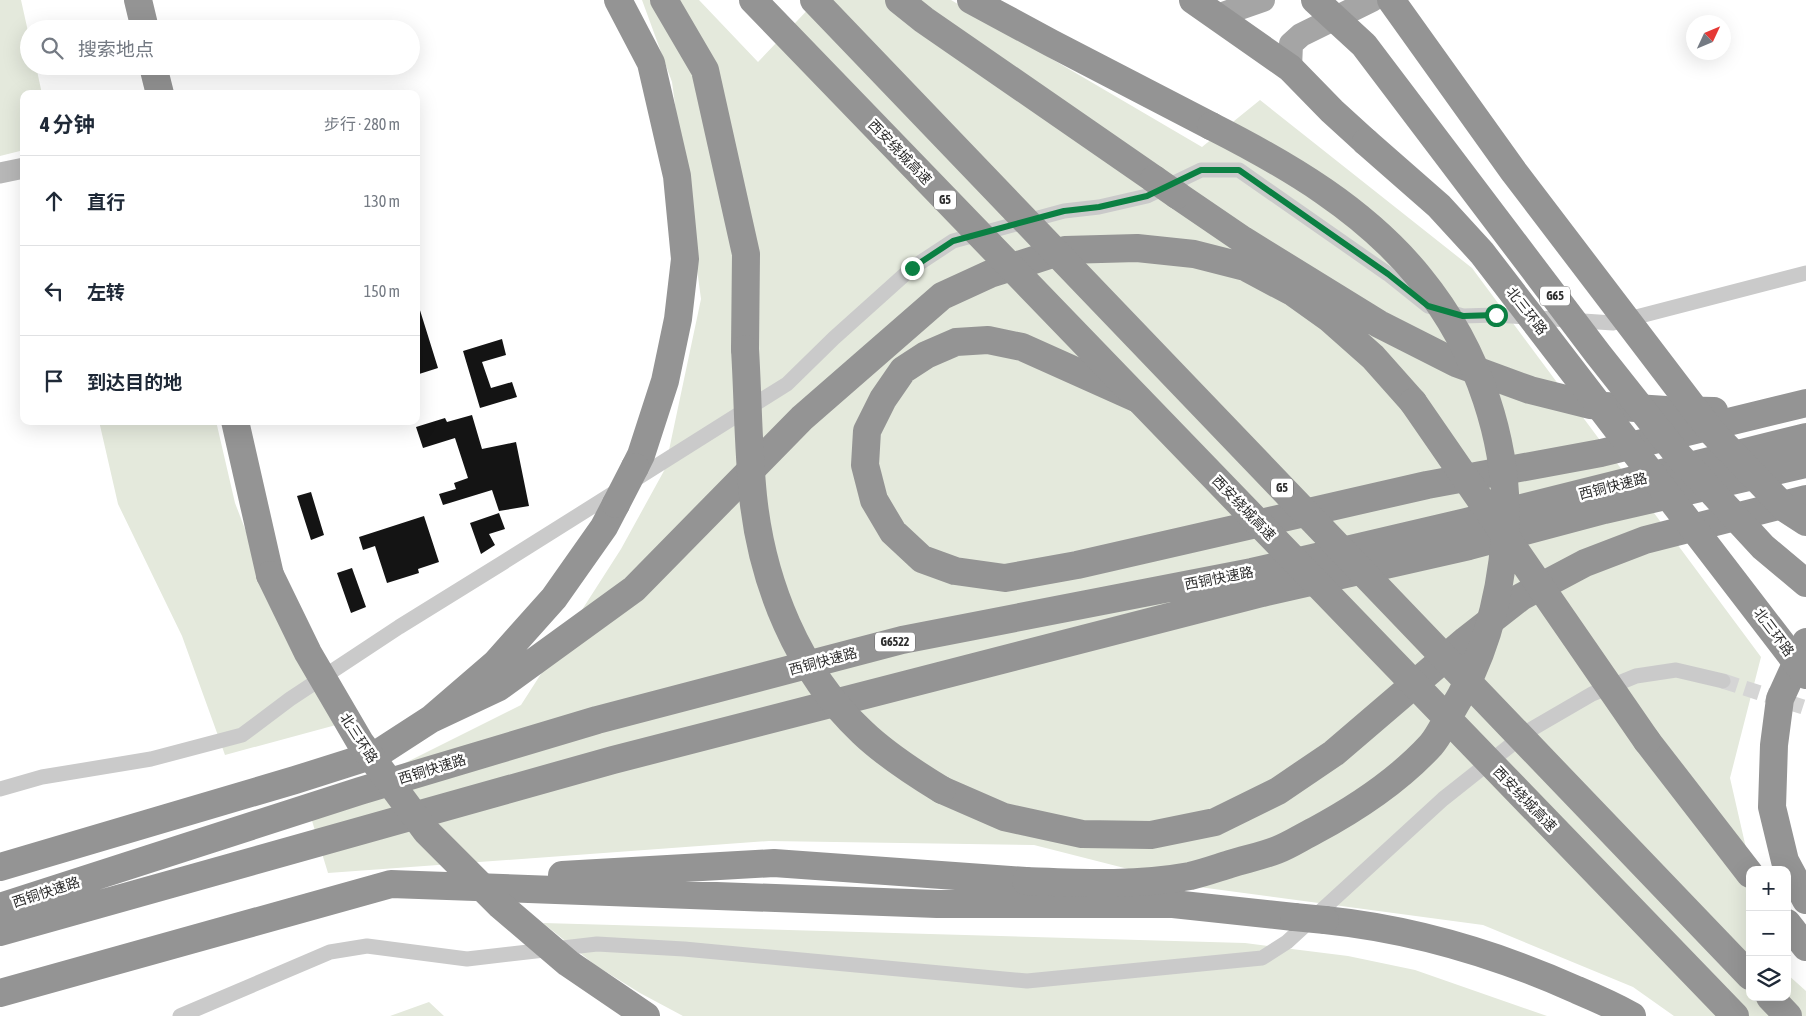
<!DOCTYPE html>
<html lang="zh">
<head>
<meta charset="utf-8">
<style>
  body { margin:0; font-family:"Asap Condensed","Noto Sans SC",sans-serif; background:#f6f6f7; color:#1f2937 }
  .controls { position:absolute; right:15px; bottom:15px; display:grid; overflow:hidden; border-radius:10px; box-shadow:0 5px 20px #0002 }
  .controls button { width:45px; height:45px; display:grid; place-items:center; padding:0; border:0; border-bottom:1px solid #e0e1e3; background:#fff; color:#1f2937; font:25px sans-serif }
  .compass { position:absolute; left:1686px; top:15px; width:45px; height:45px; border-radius:50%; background:#fff; box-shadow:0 5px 20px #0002; rotate:46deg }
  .stop { position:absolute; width:15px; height:15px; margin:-11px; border:4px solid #0b8043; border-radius:50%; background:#fff }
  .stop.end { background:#0b8043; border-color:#fff; box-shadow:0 1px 5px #0008 }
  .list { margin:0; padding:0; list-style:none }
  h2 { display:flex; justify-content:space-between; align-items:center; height:65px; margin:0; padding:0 20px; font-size:21px }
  h2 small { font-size:16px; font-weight:400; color:#747a83 }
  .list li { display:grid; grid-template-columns:32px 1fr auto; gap:15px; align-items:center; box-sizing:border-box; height:90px; padding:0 20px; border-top:1px solid #e0e1e3 }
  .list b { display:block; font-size:19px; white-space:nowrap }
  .list em { font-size:16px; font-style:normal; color:#747a83 }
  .icon { flex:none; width:28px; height:28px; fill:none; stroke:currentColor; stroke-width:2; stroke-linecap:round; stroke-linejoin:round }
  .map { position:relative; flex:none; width:1806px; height:1016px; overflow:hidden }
  .search { position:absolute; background:#fff; box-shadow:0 5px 20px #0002; left:20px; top:20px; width:400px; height:55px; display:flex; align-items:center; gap:12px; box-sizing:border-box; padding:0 18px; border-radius:28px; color:#747a83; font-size:19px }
  .panel { position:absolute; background:#fff; box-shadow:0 5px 20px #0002; left:20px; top:90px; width:400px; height:335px; border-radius:10px }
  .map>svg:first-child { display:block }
  .green { fill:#e4e9dc }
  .building { fill:#141414 }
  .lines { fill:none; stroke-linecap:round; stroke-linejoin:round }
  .street-tunnel { stroke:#d5d5d5; stroke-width:15; stroke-dasharray:15 8; stroke-linecap:butt }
  .street { stroke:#cacaca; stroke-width:15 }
  .secondary { stroke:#b7b7b7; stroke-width:21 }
  .primary { stroke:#a5a5a5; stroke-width:24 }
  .highway { stroke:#949494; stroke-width:28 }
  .highway-bridge { stroke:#949494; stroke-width:28 }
  .route { stroke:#0b8043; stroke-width:6 }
  .labels { text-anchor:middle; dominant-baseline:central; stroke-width:5; stroke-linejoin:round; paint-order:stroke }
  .shield { fill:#fff; stroke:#6c6c6c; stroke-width:1 }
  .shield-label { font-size:12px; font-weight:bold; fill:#2d2d2d }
  .street-label { font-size:14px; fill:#2d2d2d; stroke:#fff }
</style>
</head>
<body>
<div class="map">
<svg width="1806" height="1016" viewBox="0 0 1806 1016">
  <rect width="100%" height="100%" fill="#fff"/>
  <path class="green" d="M0 0H21L29 36V66H36L42 94H24V150L0 156Z
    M642 0H699L758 62 817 0H951L1202 147 1260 100 1472 268 1761 657 1730 778 1751 870H1750V997H1787V974L1806 991V1016H1674L1633 987 1483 925 1199 887 1034 845 769 841 328 873 309 811 521 705 621 549 665 469 701 299 672 82Z
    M99 421H216L235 503 285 633 336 725 225 755 182 636 118 504Z
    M543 923 1245 943 1348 956 1415 970 1547 1016H683L640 993 595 965Z
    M429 1002 444 1016H390Z"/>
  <path class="building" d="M419 307 438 368 416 375V308Z
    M502 339 506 355 482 362 491 388 512 382 517 397 480 408 463 351Z
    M472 415 482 449 516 442 529 506 499 511 492 490 443 505 439 494 456 489 454 483 468 478 455 438 423 448 416 427 445 418 447 422Z
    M311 492 324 535 311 540 297 496Z
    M499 513 505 529 489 534 495 545 481 554 470 523Z
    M424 516 439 562 418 569 419 573 387 583 375 546 363 550 359 537Z
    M352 568 366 607 351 613 337 573Z"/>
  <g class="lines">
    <path class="street-tunnel" d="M1723 681 1806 708"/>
    <path class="street" d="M0 789 42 777 151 759 242 735 290 699 399 627 504 562 787 384 834 338 912 268 953 241 1064 211 1099 207 1147 196 1201 170H1239L1388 274 1428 306 1463 316 1496 315 1613 323 1806 273
      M180 1016 330 952 367 946 467 959 597 944 684 949 1027 981 1262 958 1287 942 1443 799 1530 730 1592 694 1636 676 1676 670 1723 681"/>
    <path class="secondary" d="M0 173 24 168"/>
    <path class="primary" d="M1217 16 1263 0
      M1290 68 1291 44 1301 35 1372 0"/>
    <path class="highway" d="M138 0 145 29
      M618 0 651 63 677 176 685 259 678 319 665 381 641 455 635 467
      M664 0 705 70 746 254 745 349
      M899 0 924 20 1154 179
      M971 0 1051 43 1211 126
      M1193 0 1290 68 1332 111 1366 142
      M153 66 160 94
      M1177 195 1243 240 1379 324 1456 363 1530 390 1590 405 1666 410 1714 411
      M1138 399 1022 347 988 340 956 342 926 355 903 370 883 399 867 431 865 465 874 500 893 532 922 559 955 571 1005 578 1077 565 1427 485 1601 453 1806 403
      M235 421 270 575
      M1806 642 1780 699 1774 745 1772 807 1785 861 1806 900
      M431 719 499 687 634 589 802 418 942 296 990 274 1065 250 1137 248 1194 254 1245 267 1294 293 1329 318 1373 357 1413 402
      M1647 741 1750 874
      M942 790 1004 817 1082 834 1151 835 1215 822 1278 791 1334 753 1466 640 1521 597 1585 563 1645 540 1806 499
      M0 867 295 780 377 754 431 719 496 663 554 598 604 527 616 504
      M562 875 774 863 1026 881
      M0 907 360 791 597 720 902 640 1252 572 1458 524 1806 437
      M1325 920C1411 929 1499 955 1577 990 1596 998 1614 1006 1632 1016
      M1787 923 1806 947
      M0 932 613 760 1262 593 1469 546 1604 510 1806 464
      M0 993 391 884 937 904H1173L1294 917
      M1770 997 1788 1016"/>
    <path class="highway-bridge" d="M753 0 1735 1016
      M814 0 1750 976
      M1315 0 1364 45 1598 354 1678 455 1763 547 1806 583
      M1391 0 1514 172 1712 432 1786 509 1806 522
      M1366 142 1439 206 1482 253 1806 675
      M1154 179 1177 195
      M745 349C748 398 748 447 753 496 762 583 798 672 862 732 886 755 914 773 942 790
      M1413 402 1647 741
      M616 504 635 467
      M270 575 308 653 360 742 426 831 500 905 568 963 646 1016
      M1026 881C1081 883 1135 886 1190 876 1203 873 1217 868 1230 864 1246 859 1262 856 1277 850 1290 845 1302 837 1314 831 1357 808 1398 781 1431 745 1439 736 1444 724 1450 714 1484 660 1500 600 1505 537 1511 445 1478 349 1420 278 1365 210 1288 165 1211 126
      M1294 917 1325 920"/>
  </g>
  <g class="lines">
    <path class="route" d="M912 268 953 241 1064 211 1099 207 1147 196 1201 170H1239L1388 274 1428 306 1463 316 1496 315"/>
  </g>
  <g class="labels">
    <g class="shield">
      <rect x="934" y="190.5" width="22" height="19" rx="4"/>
      <rect x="1540" y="286.5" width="30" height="19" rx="4"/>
      <rect x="1271" y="478.5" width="22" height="19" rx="4"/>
      <rect x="875" y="632.5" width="40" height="19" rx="4"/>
    </g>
    <g class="shield-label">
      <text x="945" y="200">G5</text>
      <text x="1555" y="296">G65</text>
      <text x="1282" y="488">G5</text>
      <text x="895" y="642">G6522</text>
    </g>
    <g class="street-label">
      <text transform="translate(900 152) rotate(46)">西安绕城高速</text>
      <text transform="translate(1527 311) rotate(52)">北三环路</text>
      <text transform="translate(1613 486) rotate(-14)">西铜快速路</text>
      <text transform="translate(1244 508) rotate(46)">西安绕城高速</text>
      <text transform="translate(1219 578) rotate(-11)">西铜快速路</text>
      <text transform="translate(1774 632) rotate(53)">北三环路</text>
      <text transform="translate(823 661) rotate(-15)">西铜快速路</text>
      <text transform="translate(359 738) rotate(57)">北三环路</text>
      <text transform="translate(432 769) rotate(-17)">西铜快速路</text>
      <text transform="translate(1525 799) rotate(46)">西安绕城高速</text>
      <text transform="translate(46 892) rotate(-18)">西铜快速路</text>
    </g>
  </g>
</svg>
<div class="controls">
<button>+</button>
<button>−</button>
<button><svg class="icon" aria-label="layers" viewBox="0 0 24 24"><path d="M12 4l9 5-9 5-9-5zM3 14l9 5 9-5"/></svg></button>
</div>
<svg class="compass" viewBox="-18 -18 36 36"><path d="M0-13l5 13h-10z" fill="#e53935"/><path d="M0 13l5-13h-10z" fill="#747a83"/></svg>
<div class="stop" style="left:1496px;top:315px"></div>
<div class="stop end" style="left:912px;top:268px"></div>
<div class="search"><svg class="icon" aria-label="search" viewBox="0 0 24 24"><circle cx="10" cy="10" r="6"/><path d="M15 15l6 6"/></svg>搜索地点</div>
<section class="panel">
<h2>4 分钟<small>步行 · 280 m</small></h2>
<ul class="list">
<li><svg class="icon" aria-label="ahead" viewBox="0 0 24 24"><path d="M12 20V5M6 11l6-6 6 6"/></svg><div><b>直行</b></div><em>130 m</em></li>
<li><svg class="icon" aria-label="left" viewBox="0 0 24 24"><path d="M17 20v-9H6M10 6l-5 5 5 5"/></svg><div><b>左转</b></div><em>150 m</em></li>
<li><svg class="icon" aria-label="arrive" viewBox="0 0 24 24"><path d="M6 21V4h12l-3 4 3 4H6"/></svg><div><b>到达目的地</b></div></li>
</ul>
</section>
</div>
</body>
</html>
